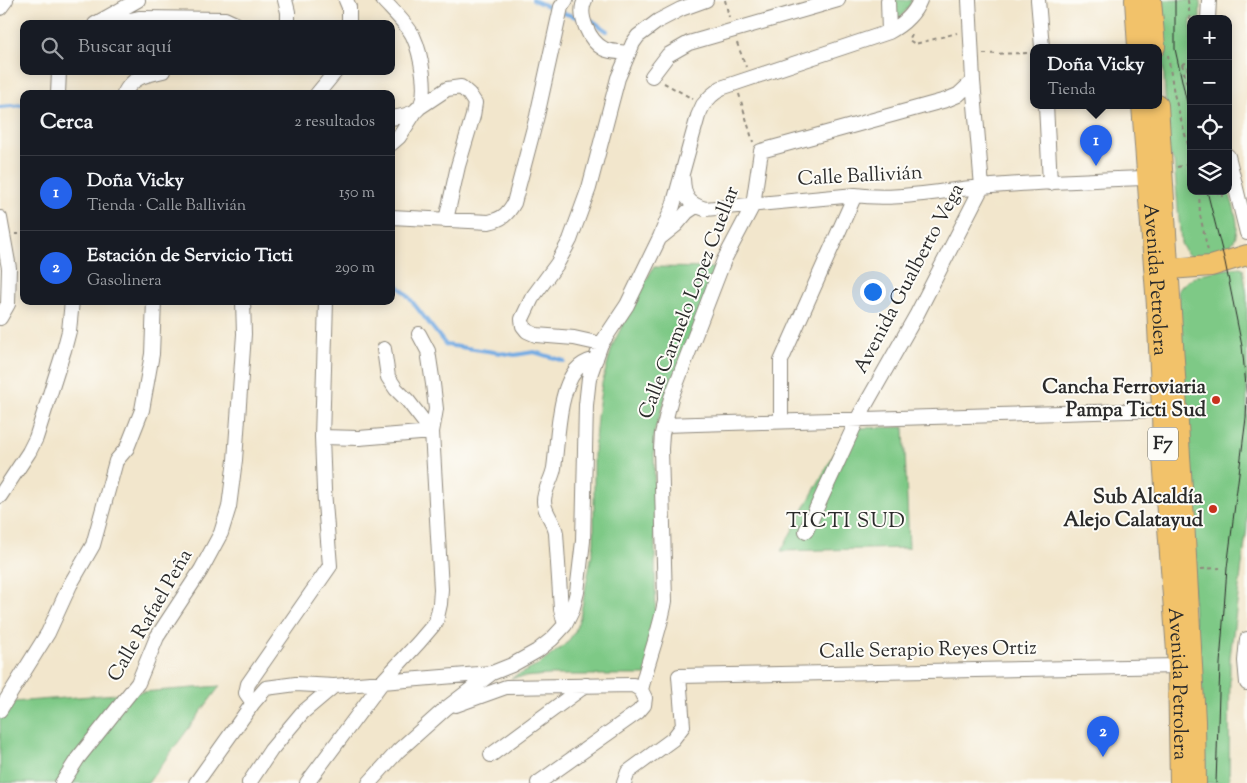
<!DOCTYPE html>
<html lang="es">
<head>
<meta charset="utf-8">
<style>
  body { margin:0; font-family:"Sorts Mill Goudy",serif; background:#20242c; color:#f1f3f6 }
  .controls { position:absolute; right:15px; top:15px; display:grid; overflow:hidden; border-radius:10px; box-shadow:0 2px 12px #0003 }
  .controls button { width:45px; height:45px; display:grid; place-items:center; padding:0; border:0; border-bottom:1px solid #363941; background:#171b24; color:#f1f3f6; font:25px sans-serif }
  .you { position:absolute; left:872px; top:291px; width:18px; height:18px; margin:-12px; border:4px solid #fff; border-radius:50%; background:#1a73e8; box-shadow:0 0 0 8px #1a73e833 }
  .badge { display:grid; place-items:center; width:32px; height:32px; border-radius:50%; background:#2563eb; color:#fff; font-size:16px; font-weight:700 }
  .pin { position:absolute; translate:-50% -41px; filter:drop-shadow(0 1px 2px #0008) }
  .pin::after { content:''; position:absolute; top:26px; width:18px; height:15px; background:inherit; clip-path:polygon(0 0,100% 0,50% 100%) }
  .popup { position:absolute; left:1030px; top:44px; width:132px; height:65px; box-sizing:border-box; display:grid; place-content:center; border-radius:10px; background:#171b24; filter:drop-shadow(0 1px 4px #0005); font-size:16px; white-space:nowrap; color:#9ea1a6 }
  .popup b { font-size:19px; color:#f1f3f6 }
  .popup::after { content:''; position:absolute; left:50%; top:100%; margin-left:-10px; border:10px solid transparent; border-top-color:#171b24 }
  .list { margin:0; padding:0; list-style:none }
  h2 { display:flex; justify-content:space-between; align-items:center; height:65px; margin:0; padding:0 20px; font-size:21px }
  h2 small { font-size:16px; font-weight:400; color:#9ea1a6 }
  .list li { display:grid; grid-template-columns:32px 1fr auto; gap:15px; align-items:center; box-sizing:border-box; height:75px; padding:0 20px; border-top:1px solid #363941 }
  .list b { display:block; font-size:19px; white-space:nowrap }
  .list p { margin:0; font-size:16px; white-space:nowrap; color:#9ea1a6 }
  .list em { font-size:16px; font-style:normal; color:#9ea1a6 }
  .icon { flex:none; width:28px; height:28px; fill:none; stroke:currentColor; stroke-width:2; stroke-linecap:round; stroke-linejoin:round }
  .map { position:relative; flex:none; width:1247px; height:783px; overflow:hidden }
  .search { position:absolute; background:#171b24; box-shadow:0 2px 12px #0003; left:20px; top:20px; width:375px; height:55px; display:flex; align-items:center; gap:12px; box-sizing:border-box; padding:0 18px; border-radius:10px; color:#9ea1a6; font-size:19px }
  .panel { position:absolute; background:#171b24; box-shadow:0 2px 12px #0003; left:20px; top:90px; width:375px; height:215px; border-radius:10px }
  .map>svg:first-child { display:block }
  .green { fill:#7ec986; stroke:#547a58 }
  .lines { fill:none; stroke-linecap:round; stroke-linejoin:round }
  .stream { stroke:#73abe3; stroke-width:4 }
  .minor-casing { stroke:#8e887c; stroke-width:16 }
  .highway-casing { stroke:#8e887c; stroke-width:22 }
  .path { stroke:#8e887c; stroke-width:2; stroke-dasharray:4 4; stroke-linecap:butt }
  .minor { stroke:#fff; stroke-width:14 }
  .highway { stroke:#f2c26a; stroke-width:20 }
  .tram { stroke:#2b2b2b; stroke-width:1 }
  .poi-dot { fill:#c8321e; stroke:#fdfcf7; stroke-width:2 }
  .labels { text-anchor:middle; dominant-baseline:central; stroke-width:4; stroke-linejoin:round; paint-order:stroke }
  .shield { fill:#fdfcf7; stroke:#6a6a68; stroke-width:1 }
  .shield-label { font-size:19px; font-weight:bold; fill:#2b2b2b }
  .street-label { font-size:20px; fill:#2b2b2b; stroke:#fdfcf7 }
  .poi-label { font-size:20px; font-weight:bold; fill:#2b2b2b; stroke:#fdfcf7; text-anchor:end }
  .neighbourhood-label { font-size:21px; letter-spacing:1px; fill:#2b2b2b; stroke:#fdfcf7 }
</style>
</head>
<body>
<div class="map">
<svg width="1247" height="783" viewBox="0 0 1247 783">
  <rect width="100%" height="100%" fill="#fdfcf7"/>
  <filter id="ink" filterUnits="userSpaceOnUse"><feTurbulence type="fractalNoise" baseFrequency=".02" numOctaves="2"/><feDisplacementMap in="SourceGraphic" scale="10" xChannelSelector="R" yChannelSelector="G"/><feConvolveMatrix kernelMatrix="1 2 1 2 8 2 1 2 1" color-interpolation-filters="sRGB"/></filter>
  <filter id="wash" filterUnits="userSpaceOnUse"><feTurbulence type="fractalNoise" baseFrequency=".0096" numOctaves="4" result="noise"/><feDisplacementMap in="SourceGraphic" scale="20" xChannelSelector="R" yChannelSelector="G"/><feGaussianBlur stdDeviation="1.12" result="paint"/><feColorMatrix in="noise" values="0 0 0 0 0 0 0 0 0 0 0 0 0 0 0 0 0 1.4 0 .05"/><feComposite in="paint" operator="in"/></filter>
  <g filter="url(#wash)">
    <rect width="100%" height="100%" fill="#f2e6cc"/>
    <path class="green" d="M891 0H912L908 8 900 18 895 17Z
      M1160 0H1200V19H1191V191H1228V189C1232 203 1240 221 1236 235 1233 249 1210 262 1196 259 1188 257 1184 250 1181 243L1174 162 1168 152Z
      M654 267 718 268 664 403 654 433 656 675H549L511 678 537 666 567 643 575 631 580 617 594 543V452L597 417 602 383 613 344 641 288Z
      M1240 267 1243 268 1247 295V527L1230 657 1229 783H1202L1178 291C1191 271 1218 271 1240 267Z
      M904 427 909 548 781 551 848 428Z
      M220 686 148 783H0V703Z"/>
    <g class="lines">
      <path class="stream" d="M533 0 556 10
        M563 13 580 18
        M587 19 593 21 607 31
        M0 107 24 105
        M391 279 407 295 446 345 515 355 534 352 564 361"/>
    </g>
  </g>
  <g filter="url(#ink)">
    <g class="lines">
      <defs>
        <path id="minor" d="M285 0 288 12V24
          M346 0 349 7V24
          M383 0C392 10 407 24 413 36 420 51 431 97 417 110 410 115 399 117 391 118
          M585 0C577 15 589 41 604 49 610 52 621 52 628 53
          M888 0 889 32
          M1038 0 1042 47
          M0 8 6 0
          M1208 19 1209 0
          M95 24 138 0
          M113 24 139 18 225 19 236 24
          M652 76 668 55 689 43 838 0
          M58 94 59 71
          M124 94C133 76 146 75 163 71
          M317 94 336 71
          M1046 105 1050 183
          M391 144 399 137 417 109 447 89 461 87 469 94 475 103 473 116 458 166 446 220
          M1228 156 1247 233
          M683 179C684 197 688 204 705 209L855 195C897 201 941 190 983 187 1037 182 1092 180 1146 178
          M391 217 489 222C502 219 507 215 514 203L537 116 561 7 566 0
          M0 218 9 268 8 304 0 318
          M661 237 676 225 687 212 696 206
          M601 344 574 338 536 335 527 331 523 326 522 319 532 298 557 264 570 240 589 188 618 78 633 43 638 36 658 21 681 9 706 0
          M384 349 388 377 396 389 408 401 432 432
          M781 420V361L855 195
          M664 425 1162 410
          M322 437 359 438 432 432
          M0 496 29 452 36 438 64 350 69 331 72 301
          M806 531 858 418 917 314 982 187 973 81 969 0
          M565 625 561 609 556 533C554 521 544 513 544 501 544 489 552 480 554 468 558 441 558 391 576 370 581 364 588 361 596 359
          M1247 639 1245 661 1247 683
          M641 690C648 660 660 631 665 601L661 449 662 434 671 398 724 260 753 205 761 151 946 100 958 95 973 81
          M253 703 246 693 248 684 330 566 324 490 322 437 326 301
          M456 705 506 687 633 685 641 690 645 698 644 705 638 712 538 783
          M0 710 48 633 70 585 93 545 116 461 127 448 142 410 152 354 154 301
          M491 755 586 685
          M62 783 78 758 138 683 157 637 201 570 221 533 229 507 235 460 244 334 243 301
          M196 783 253 703 266 688 296 684 334 686 491 673
          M249 783 271 750 302 713 334 686
          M307 783 383 681 419 642 436 622 440 604 441 589 432 432 436 409 433 384 428 351 419 334
          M369 783 398 751 445 709 492 673 512 665 537 651 552 639 565 625 572 611 577 592 583 541 586 405 589 378 601 344 627 305 660 237 673 206 698 116 703 105 711 96 721 88 889 32C902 25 914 15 920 0
          M624 783 628 772 673 739 683 726 679 676 1178 666"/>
        <g id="highway">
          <path d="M1135 0 1138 47"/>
          <path d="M1151 0 1155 47"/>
          <path id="s1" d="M1142 105 1157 306 1162 410 1163 457 1178 666 1180 783"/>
          <path d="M1158 105 1184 520 1195 721 1196 783"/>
          <path d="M1169 269 1211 266 1247 255"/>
        </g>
      </defs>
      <use href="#minor" class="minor-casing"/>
      <use href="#highway" class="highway-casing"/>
      <path class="path" d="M725 0 729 17
        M1188 0 1191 30
        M912 34 909 40 915 44 957 33
        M737 43 746 67
        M983 54 1031 53
        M1168 55 1174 94 1191 156
        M1182 64 1191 101
        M1182 64 1186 63 1191 84
        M664 83 693 99
        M739 94 753 142
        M1177 167 1191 164
        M1199 191 1200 215 1208 251
        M1218 191 1219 196H1223L1222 191
        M15 234H24
        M1201 569 1220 568"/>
      <use href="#minor" class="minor"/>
      <use href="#highway" class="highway"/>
      <path class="tram" d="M1175 0V49L1191 121
        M1207 191 1225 262 1242 346 1247 395
        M1216 783 1220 664 1227 568 1246 418 1247 397"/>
    </g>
  </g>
  <g class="poi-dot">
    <circle cx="1216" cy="400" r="5"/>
    <circle cx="1213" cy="509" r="5"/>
  </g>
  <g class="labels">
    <rect class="shield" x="1148" y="427.5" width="30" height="33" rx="4"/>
    <g class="shield-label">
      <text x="1163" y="444">F7</text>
    </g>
    <g class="street-label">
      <text transform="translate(860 177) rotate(-3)">Calle Ballivián</text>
      <text transform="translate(910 279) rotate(-62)">Avenida Gualberto Vega</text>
      <text stroke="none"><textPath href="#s1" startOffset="175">Avenida Petrolera</textPath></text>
      <text transform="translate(690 303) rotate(-69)">Calle Carmelo Lopez Cuellar</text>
      <text transform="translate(151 616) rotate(-60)">Calle Rafael Peña</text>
      <text transform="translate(928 651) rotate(-1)">Calle Serapio Reyes Ortiz</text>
      <text stroke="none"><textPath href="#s1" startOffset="580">Avenida Petrolera</textPath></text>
    </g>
    <g class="poi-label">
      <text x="1206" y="388">Cancha Ferroviaria<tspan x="1206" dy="23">Pampa Ticti Sud</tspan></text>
      <text x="1203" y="498">Sub Alcaldía<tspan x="1203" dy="23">Alejo Calatayud</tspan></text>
    </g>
    <g class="neighbourhood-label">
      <text x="846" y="522">TICTI SUD</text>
    </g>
  </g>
</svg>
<div class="controls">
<button>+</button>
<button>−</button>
<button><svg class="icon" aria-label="locate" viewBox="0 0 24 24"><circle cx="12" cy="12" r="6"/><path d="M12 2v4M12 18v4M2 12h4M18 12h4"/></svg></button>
<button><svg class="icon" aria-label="layers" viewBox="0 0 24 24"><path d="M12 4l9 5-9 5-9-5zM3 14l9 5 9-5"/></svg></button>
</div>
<div class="you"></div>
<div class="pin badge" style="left:1096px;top:166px">1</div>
<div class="popup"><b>Doña Vicky</b>Tienda</div>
<div class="pin badge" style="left:1103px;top:757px">2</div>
<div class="search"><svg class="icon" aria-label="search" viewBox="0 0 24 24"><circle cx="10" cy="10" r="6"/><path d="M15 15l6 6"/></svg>Buscar aquí</div>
<section class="panel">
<h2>Cerca<small>2 resultados</small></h2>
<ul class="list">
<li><span class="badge">1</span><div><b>Doña Vicky</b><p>Tienda · Calle Ballivián</p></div><em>150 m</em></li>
<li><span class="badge">2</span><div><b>Estación de Servicio Ticti</b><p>Gasolinera</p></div><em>290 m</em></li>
</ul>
</section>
</div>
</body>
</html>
